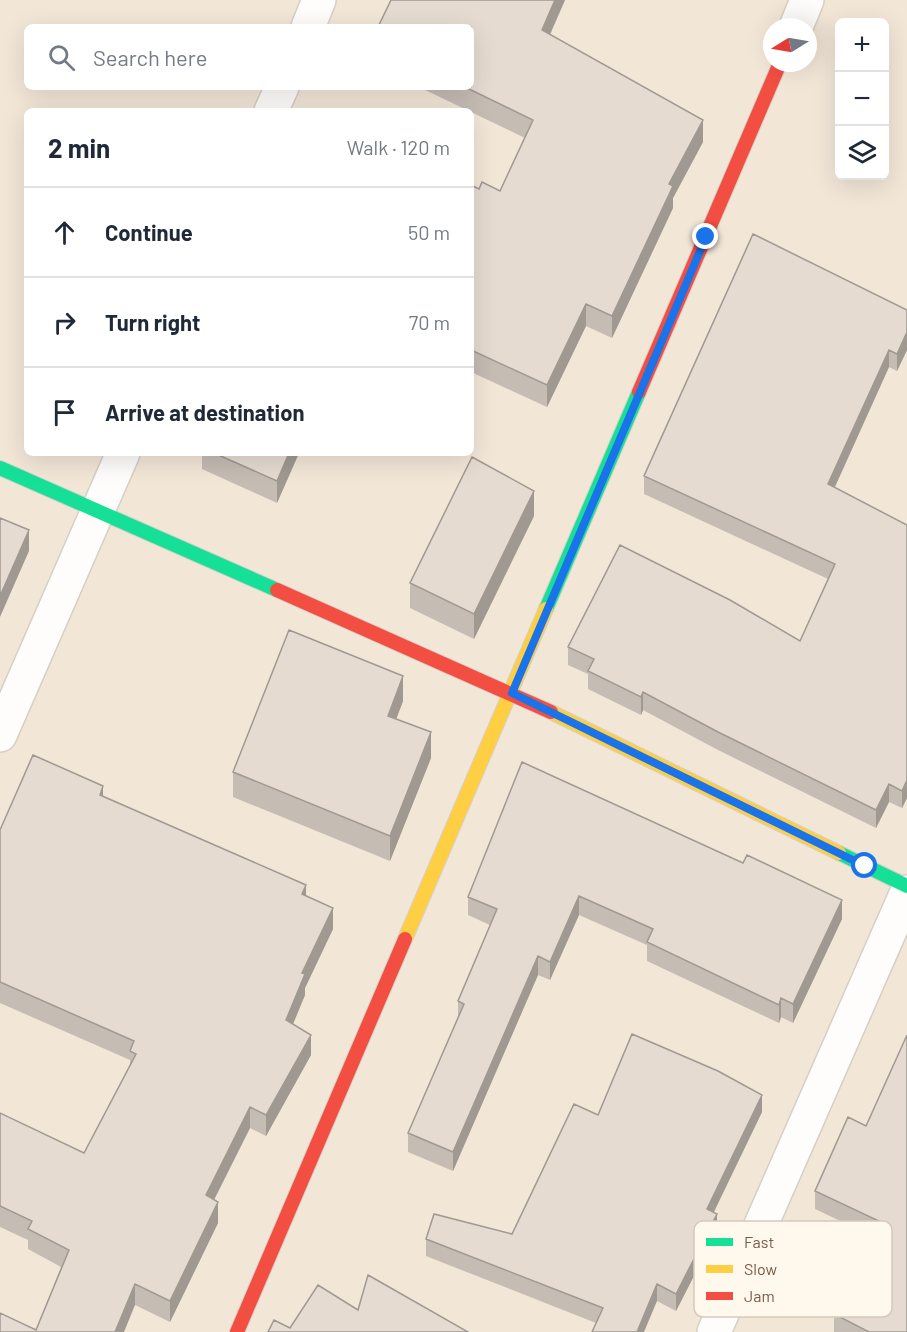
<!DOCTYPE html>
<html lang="en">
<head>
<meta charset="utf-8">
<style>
  body { margin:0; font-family:Barlow,sans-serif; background:#f6f6f7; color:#1f2937 }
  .controls { position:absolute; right:18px; top:18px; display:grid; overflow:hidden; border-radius:9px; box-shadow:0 6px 24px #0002 }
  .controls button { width:54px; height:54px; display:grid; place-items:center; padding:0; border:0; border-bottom:2px solid #e0e1e3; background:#fff; color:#1f2937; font:30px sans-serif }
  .compass { position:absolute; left:763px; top:18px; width:54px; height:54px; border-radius:50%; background:#fff; box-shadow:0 6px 24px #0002; rotate:259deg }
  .stop { position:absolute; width:18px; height:18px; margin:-14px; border:4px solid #1a73e8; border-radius:50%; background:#fff }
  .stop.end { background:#1a73e8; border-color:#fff; box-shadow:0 2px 6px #0008 }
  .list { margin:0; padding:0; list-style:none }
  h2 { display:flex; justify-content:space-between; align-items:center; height:78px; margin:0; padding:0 24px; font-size:26px }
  h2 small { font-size:20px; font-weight:400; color:#747a83 }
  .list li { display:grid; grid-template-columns:39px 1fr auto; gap:18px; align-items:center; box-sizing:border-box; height:90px; padding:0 24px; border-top:2px solid #e0e1e3 }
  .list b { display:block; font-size:22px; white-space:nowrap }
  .list em { font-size:20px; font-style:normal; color:#747a83 }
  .icon { flex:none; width:33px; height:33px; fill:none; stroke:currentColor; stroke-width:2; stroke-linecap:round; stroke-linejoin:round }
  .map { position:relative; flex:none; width:907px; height:1332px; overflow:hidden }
  .search { position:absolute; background:#fff; box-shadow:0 6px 24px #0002; left:24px; top:24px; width:450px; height:66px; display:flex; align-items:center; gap:15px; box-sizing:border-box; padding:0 21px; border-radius:9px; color:#747a83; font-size:22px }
  .panel { position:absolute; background:#fff; box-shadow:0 6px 24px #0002; left:24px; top:108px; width:450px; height:348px; border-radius:9px }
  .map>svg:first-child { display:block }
  .residential { fill:#f2e6d7; fill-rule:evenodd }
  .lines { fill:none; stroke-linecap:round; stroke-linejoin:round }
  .street-casing { stroke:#d6cfc6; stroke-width:36 }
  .fast-casing { stroke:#d7cfc6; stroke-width:16 }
  .slow-casing { stroke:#d7cfc6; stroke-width:16 }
  .jam-casing { stroke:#d7cfc6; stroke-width:16 }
  .street { stroke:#fefdfc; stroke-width:33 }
  .fast { stroke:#16e098; stroke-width:14 }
  .slow { stroke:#ffcf43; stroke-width:14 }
  .jam { stroke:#f24e42; stroke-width:14 }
  .wall { fill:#c5bcb4 }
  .shaded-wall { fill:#a09992 }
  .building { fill:#e5dbd1; stroke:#a09992; stroke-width:1.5 }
  .route { stroke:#1a73e8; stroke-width:8 }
  .key { fill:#fff8ec; stroke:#d6c9bb; stroke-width:1.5 }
  .key-label { font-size:16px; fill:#785a48 }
</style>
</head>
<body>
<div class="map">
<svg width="907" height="1332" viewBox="0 0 907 1332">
  <rect width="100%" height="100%" fill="#f8f3ea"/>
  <path class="residential" d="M0 0H907V1332H0ZM840 22H884V176H840ZM27 27H471V87H27ZM772 27H808V63H772ZM27 111H471V453H27Z"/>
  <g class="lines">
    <defs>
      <path id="street" d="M308 27 319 0
        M796 27 807 0
        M271 111 282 87
        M0 735 123 453
        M714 1332 907 892"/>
      <path id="fast" d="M0 468 277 590
        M546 609 639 392
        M839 853 907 886"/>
      <path id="slow" d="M551 712 839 853
        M405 939 546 609"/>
      <path id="jam" d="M639 392 780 63
        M277 590 551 712
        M237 1332 405 939"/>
    </defs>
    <use href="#street" class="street-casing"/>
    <use href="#fast" class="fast-casing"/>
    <use href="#slow" class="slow-casing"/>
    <use href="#jam" class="jam-casing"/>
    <use href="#street" class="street"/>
    <use href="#fast" class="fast"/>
    <use href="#slow" class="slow"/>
    <use href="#jam" class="jam"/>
  </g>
  <path class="wall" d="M391 0H565L550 35 703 142 673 198V208L612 338 586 326 547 407 471 372V185L479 189 500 191 525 138 419 87H471Z
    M907 310V350L897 371 889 367 835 487 907 525V798L902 808 889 802 876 828 718 750 643 710 641 715 588 689V674L568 665V647L800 641 828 579 644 494V476Z
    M202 453H299L277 503 202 469Z
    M534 516 474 639 410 608V583Z
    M403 701 396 719 431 758 390 861 233 797V772Z
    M522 762 842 919 793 1023 781 1017 779 1023 647 961V945L579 915 550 980 538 975 453 1171 408 1152V1133L458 1018V1001L490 925 468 915V897Z
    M103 797 306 896 333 929 305 988V995L293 1024 311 1055 266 1136 250 1128 214 1199 218 1223 170 1322 135 1305 36 1330 61 1267 28 1249V1240L0 1227V1113L84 1153 130 1065V1060L0 1003V830Z
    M762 1112 714 1212 717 1231 676 1311 657 1301 596 1323 426 1256V1239L512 1234 598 1115Z
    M866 1126 907 1332H834V1314L872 1236 815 1209V1191Z"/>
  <path class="shaded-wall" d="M555 0H565L542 52V30Z
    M703 120V142L673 198V208L612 338V316L669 184Z
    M586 304V326L547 407V385Z
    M907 332V350L897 371V354Z
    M889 350V367L828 502V484Z
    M289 453H299L277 503V481Z
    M534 491V516L474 639V614Z
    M29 530V551L0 617V596Z
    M403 676V701L388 741V716Z
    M643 692V710L641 715V697Z
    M431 732V758L390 861V836Z
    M907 780V798L902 808V791Z
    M889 784V802L876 828V810Z
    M103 786V807L100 795Z
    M306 885V906L302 894Z
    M579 896V915L550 980V962Z
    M842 900V919L793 1023V1004Z
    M333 908V929L305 988V995L286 1041V1020L302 973Z
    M538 956V975L453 1171V1152Z
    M781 998V1017L779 1023V1005Z
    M311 1035V1055L266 1136V1115Z
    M762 1095V1112L707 1226V1209Z
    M250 1107V1128L206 1216V1195Z
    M218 1202V1223L170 1322V1301Z
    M717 1214V1231L676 1311V1294Z
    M135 1284V1305L124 1332H115Z
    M657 1284V1301L644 1332H637Z"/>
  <path class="building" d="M391 0H555L542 30 703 120 669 184 673 186 612 316 586 304 547 385 471 350V185L479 189 482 182 500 191 533 120 465 87H471V27H378Z
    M753 234 907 310V332L897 354 889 350 828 484 907 525V780L902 791 889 784 876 810 718 732 643 692 641 697 588 671 594 659 568 647 620 545 730 600 800 641 835 564 644 476Z
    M214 453H289L277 481Z
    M472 457 534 491 474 614 410 583Z
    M0 518 29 530 0 596Z
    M289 630 403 676 388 716 431 732 390 836 233 772Z
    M33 755 103 786 100 795 306 885 302 894 333 908 302 973 305 974 286 1020 311 1035 266 1115 250 1107 206 1195 218 1202 170 1301 135 1284 115 1332H0V1313L36 1330 69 1250 28 1229 32 1221 0 1206V1113L84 1153 136 1054 130 1051 134 1041 0 982V830Z
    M522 762 743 863 747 855 842 900 793 1004 781 998 779 1005 647 942 653 929 579 896 550 962 538 956 453 1152 408 1133 464 1004 458 1001 497 909 468 897Z
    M632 1034 718 1071 762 1095 707 1209 717 1214 676 1294 657 1284 637 1332H592L603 1308 426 1239 434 1214 512 1234 574 1104 598 1115Z
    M907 1035V1332H869L834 1314 879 1221 815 1191 848 1117 866 1126Z
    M368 1275 468 1332H268L274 1320 290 1328 318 1285 358 1310Z"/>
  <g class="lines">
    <path class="route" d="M706 237 512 693 865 866"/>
  </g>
  <rect x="694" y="1221" width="198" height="96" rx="9" class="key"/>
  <rect x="706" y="1238" width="27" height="8" fill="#16e098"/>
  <rect x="706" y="1265" width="27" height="8" fill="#ffcf43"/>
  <rect x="706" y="1292" width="27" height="8" fill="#f24e42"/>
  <g class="key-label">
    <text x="744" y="1248">Fast</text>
    <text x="744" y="1275">Slow</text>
    <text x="744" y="1302">Jam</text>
  </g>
</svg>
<div class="controls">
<button>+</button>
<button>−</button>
<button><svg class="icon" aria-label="layers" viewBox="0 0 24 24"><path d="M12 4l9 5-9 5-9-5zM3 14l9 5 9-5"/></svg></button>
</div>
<svg class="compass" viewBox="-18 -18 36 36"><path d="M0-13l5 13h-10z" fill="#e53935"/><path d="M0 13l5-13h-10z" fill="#747a83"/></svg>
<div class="stop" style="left:865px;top:866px"></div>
<div class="stop end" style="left:706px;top:237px"></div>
<div class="search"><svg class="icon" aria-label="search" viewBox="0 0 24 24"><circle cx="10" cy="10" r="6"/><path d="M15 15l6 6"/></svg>Search here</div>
<section class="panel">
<h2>2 min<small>Walk · 120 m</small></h2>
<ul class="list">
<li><svg class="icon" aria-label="ahead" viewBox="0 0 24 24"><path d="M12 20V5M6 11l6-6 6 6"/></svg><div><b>Continue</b></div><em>50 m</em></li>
<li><svg class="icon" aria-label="right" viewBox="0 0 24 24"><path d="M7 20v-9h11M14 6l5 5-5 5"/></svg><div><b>Turn right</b></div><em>70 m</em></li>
<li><svg class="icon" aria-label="arrive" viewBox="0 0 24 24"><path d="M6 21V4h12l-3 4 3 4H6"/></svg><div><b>Arrive at destination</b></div></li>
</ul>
</section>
</div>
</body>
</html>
